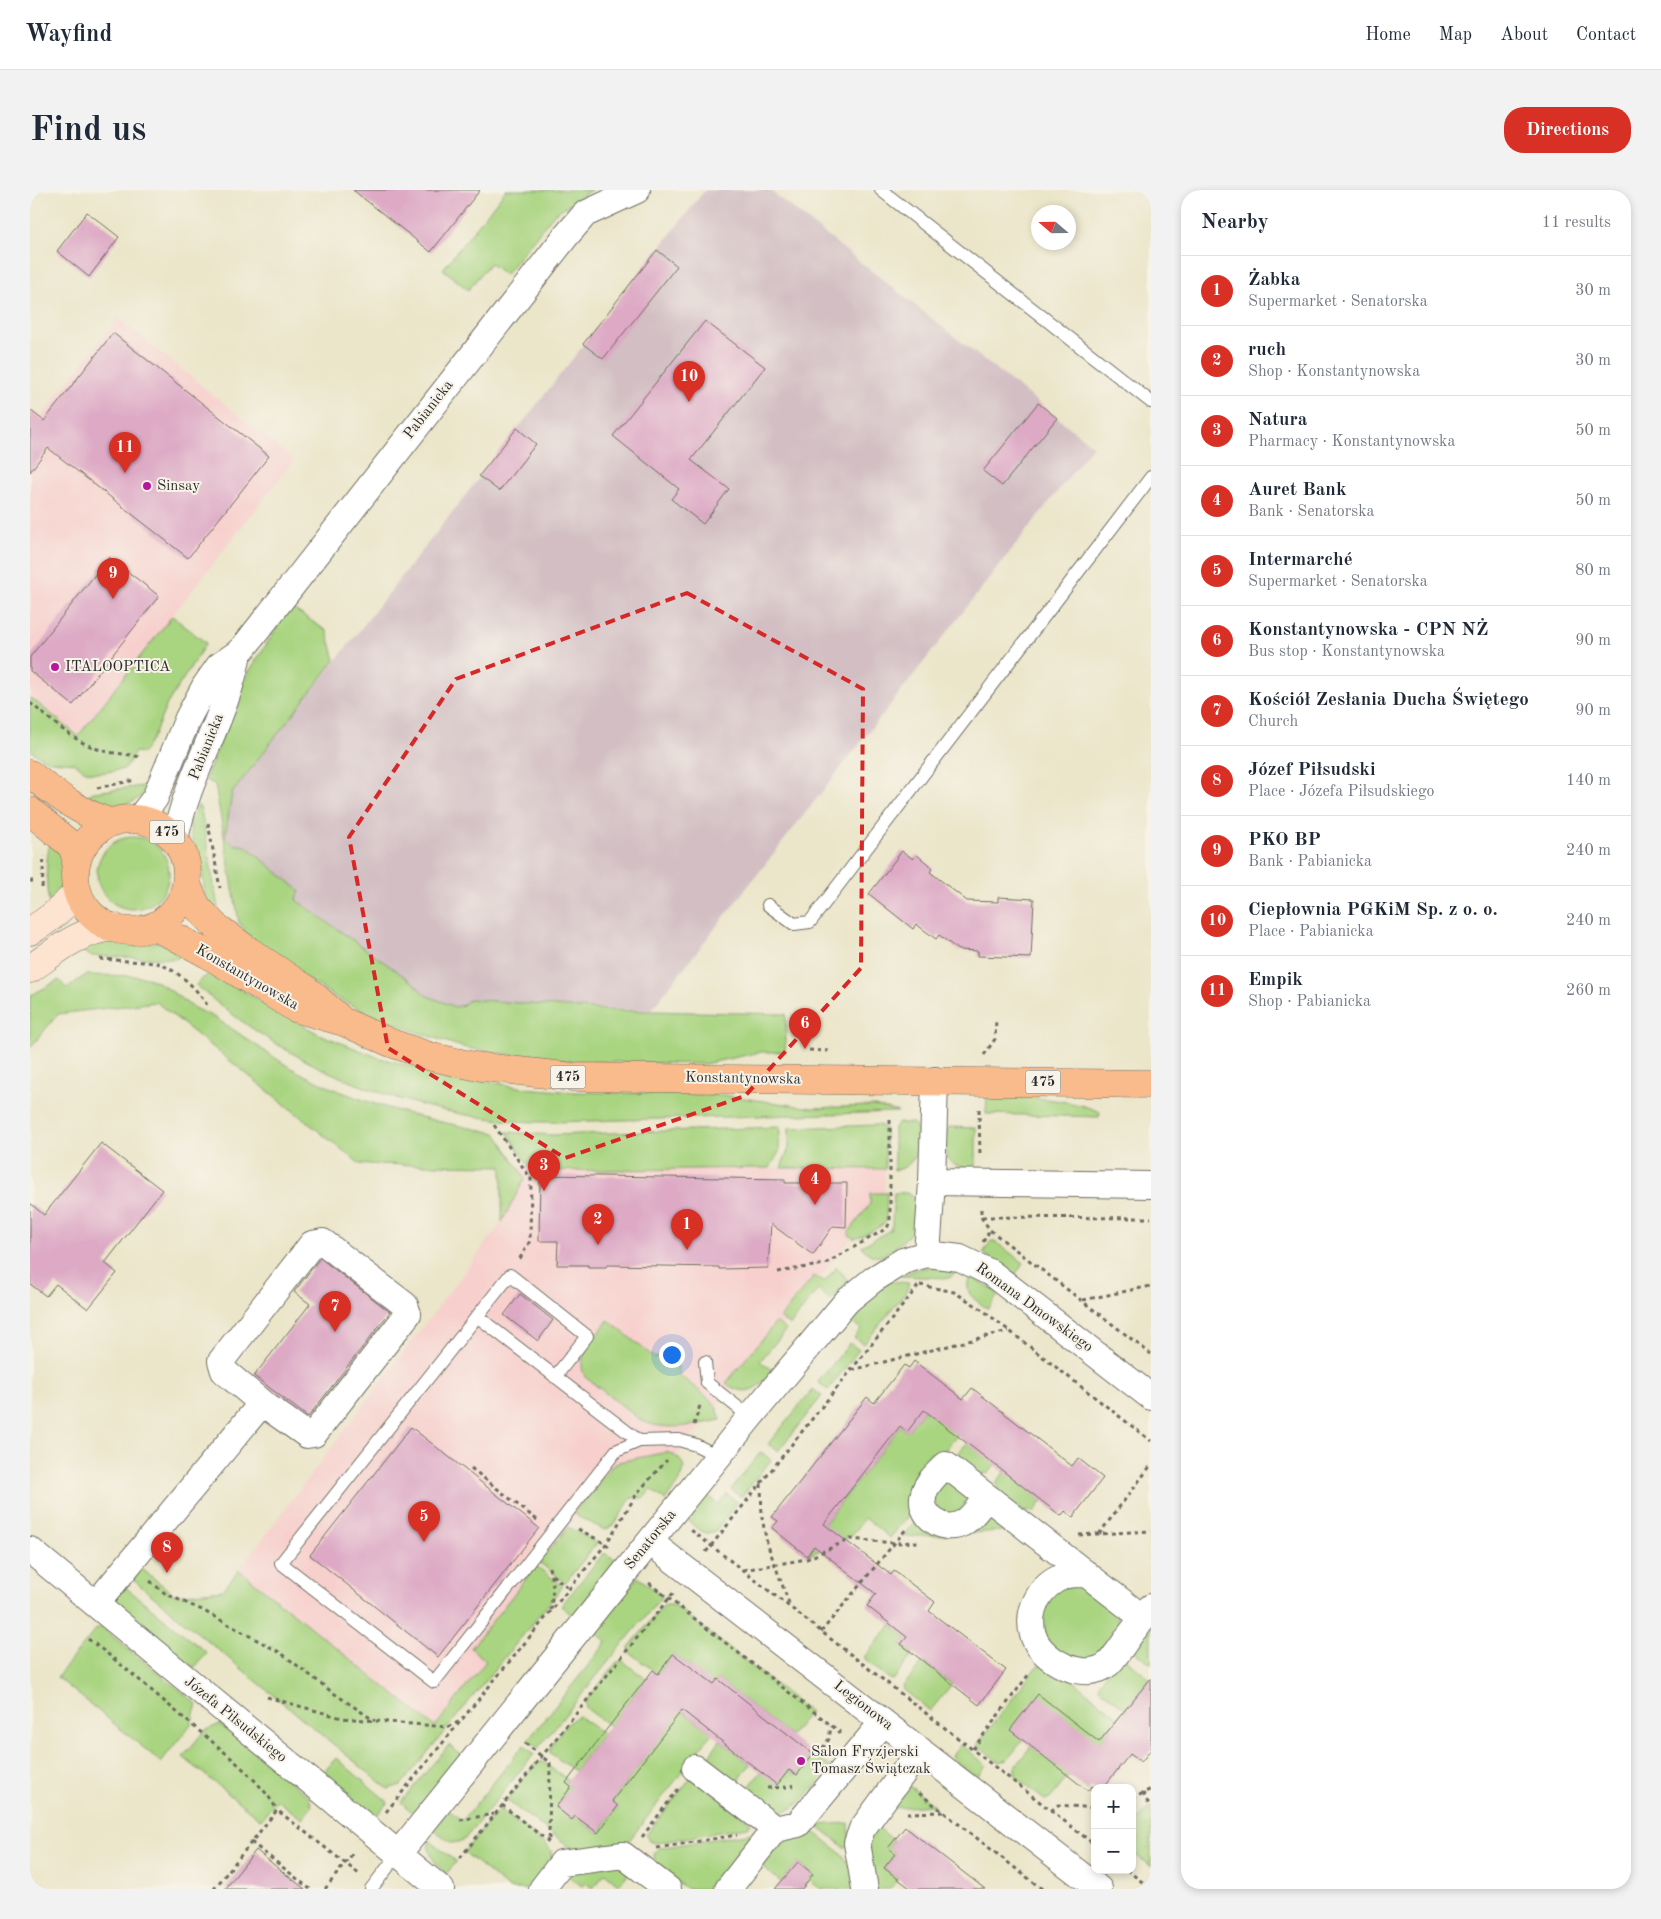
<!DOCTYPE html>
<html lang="en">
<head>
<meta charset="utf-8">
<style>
  body { margin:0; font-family:"Old Standard TT",serif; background:#f2f2f3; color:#1f2937 }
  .controls { position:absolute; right:15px; bottom:15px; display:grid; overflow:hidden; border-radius:10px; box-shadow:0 2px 8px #0003 }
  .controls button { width:45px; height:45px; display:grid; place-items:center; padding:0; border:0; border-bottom:1px solid #e0e1e3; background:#fff; color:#1f2937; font:25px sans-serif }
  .compass { position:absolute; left:1001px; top:15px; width:45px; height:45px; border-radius:50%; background:#fff; box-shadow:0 2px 8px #0003; rotate:290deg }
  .you { position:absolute; left:641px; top:1164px; width:18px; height:18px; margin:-12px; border:4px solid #fff; border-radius:50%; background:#1a73e8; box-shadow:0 0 0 8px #1a73e833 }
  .badge { display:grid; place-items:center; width:32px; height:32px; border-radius:50%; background:#d93025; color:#fff; font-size:16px; font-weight:700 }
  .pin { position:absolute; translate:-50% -41px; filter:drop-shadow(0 1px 2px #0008) }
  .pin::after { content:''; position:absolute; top:26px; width:18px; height:15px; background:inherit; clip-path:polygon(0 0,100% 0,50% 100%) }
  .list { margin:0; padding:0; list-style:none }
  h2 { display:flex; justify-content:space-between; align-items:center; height:65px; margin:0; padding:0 20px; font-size:21px }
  h2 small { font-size:16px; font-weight:400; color:#747a83 }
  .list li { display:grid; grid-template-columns:32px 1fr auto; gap:15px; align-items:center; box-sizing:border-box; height:70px; padding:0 20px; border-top:1px solid #e0e1e3 }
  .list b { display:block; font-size:19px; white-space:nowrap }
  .list p { margin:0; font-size:16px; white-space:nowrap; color:#747a83 }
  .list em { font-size:16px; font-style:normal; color:#747a83 }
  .map { position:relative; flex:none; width:1121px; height:1699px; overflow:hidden; border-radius:20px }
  header { display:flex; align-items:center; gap:30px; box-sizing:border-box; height:70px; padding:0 25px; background:#fff; border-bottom:1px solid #e0e1e3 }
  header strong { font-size:24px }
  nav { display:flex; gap:28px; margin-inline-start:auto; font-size:18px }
  .intro { display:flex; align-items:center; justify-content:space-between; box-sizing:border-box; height:120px; padding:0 30px }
  h1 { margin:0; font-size:35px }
  .button { padding:12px 22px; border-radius:20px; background:#d93025; color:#fff; font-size:18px; font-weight:700 }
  main { display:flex; gap:30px; padding:0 30px }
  aside { flex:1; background:#fff; border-radius:20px; box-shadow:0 2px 8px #0003 }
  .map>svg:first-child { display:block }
  .built { fill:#f7d0cd }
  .industrial { fill:#d2bec3 }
  .green { fill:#a9d480; stroke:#6a8056 }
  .park { fill:url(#park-crowns); stroke:#6a8056 }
  .building { fill:#dda9c5 }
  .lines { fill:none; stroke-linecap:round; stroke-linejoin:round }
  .lane-casing { stroke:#6e6c62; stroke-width:14 }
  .street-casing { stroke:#6e6c62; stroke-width:28 }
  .secondary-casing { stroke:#6e6c62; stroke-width:29 }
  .primary-casing { stroke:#6e6c62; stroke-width:29 }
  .path { stroke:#6e6c62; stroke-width:3; stroke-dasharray:4 4; stroke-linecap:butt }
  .lane { stroke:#fff; stroke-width:12 }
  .street { stroke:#fff; stroke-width:26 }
  .secondary { stroke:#fde4d1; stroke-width:28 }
  .primary { stroke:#fabb8c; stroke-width:28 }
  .marked { fill:none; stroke:#d62828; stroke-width:4; stroke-dasharray:10 6; stroke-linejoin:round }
  .poi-dot { fill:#b5179e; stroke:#f7f3e8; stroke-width:2 }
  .labels { text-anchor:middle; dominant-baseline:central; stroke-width:4; stroke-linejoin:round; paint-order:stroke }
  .shield { fill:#f7f3e8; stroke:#686764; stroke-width:1 }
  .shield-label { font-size:14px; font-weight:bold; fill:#2b2b2b }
  .street-label { font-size:15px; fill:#2b2b2b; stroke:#f7f3e8 }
  .poi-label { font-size:15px; fill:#2b2b2b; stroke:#f7f3e8; text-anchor:start }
</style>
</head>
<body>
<header>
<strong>Wayfind</strong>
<nav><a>Home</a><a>Map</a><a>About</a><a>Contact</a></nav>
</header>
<div class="intro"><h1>Find us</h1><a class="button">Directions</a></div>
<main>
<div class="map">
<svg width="1121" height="1699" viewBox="0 0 1121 1699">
  <defs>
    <pattern id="park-crowns" width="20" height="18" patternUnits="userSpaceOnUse" patternTransform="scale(1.25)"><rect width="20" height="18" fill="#a9d480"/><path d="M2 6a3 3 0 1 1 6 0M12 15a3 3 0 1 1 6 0" fill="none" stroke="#92b66f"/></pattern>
  </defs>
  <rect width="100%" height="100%" fill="#f7f3e8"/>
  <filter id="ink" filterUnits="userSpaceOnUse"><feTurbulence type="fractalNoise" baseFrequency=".02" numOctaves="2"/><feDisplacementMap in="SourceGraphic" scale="10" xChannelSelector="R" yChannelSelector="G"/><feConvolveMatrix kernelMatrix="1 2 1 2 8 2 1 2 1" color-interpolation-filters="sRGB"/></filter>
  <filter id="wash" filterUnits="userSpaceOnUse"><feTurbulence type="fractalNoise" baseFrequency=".0096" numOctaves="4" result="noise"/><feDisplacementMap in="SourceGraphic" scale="20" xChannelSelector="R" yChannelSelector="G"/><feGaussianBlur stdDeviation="1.12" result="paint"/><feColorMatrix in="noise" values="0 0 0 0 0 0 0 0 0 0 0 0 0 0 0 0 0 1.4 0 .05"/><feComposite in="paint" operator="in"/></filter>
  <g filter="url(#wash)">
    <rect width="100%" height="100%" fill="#ebe5c9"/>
    <path class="built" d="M88 128 264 270 48 546 0 507V218L11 226Z
      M472 976 855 979 854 1008 645 1268 583 1279 441 1458 456 1471 405 1537 209 1380 472 1032Z"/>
    <path class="industrial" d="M675 0H739L1063 256 621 820 433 815 425 817 395 805 385 794 266 709 269 701 216 656 203 654 194 647 202 603Z"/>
    <path class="green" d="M476 0H561L524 24 475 85 460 73 438 100 413 79Z
      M260 417 297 441 305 470 202 603 195 647 203 654 216 656 270 701 266 710 385 794 395 805 425 817 433 815 440 809 573 820 756 824 755 862H731L674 874 540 871 473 864 432 857 390 843 345 826 305 807 210 745 214 738 209 733 185 594 175 590 217 485Z
      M142 426 176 453 137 514 124 545 113 563 105 562 95 579C81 581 69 585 56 581 51 579 48 574 43 573 21 570 20 575 0 560V507L48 546Z
      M113 596H121C109 610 91 622 72 617 66 615 60 610 54 607L64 602Z
      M168 615 171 620 188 718 186 724 175 705 172 679 161 646 160 635Z
      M22 647C39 679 42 685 20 716 15 701 15 662 22 647Z
      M67 683a36 36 0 1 1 72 0a36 36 0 1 1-72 0Z
      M77 749 106 754 127 752 154 762 148 768 144 769 61 766 46 758Z
      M181 781 238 816 289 844 347 867 390 879 494 898 544 902 692 905 782 918 844 916 868 922 525 932C507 932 489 932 472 930 356 917 253 871 166 795Z
      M56 785C73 786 101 784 117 788 135 793 148 808 164 818 171 822 179 824 185 828 216 847 244 870 278 887 337 916 401 931 466 943L495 988 472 1032V976L330 974 126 812 28 824 0 858V806L29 790 36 798Z
      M957 906C990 906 1039 908 1070 922L1069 927 956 924Z
      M869 933H883C896 949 886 979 864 980V937Z
      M849 935 855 938V979L751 978 759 957V938Z
      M750 937 749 962 740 978 502 981 477 942 522 945Z
      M919 937 946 938V978C927 979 913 973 915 952 916 946 916 942 919 937Z
      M840 1003H857L856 1032C851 1036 833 1047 826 1048 823 1049 821 1047 819 1045V1042L840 1014Z
      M864 1003C869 1003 875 1002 880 1004 893 1009 890 1033 882 1042 878 1047 857 1064 851 1066 844 1068 834 1062 832 1056L860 1040 862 1035Z
      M961 1051H964L994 1073 985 1085 953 1063Z
      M906 1076 919 1077 928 1081 919 1088 871 1086 887 1079Z
      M807 1077 819 1092 800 1110 788 1100 760 1135 750 1128 784 1086 794 1092Z
      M940 1086 969 1104 958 1119C944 1109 933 1104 940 1086Z
      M860 1091 879 1093 876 1102 834 1154 824 1148 831 1139 818 1129 828 1116Z
      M578 1130 625 1168 639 1160 644 1162 650 1186 680 1209 686 1216 691 1230C666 1235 636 1242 612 1231L555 1187C544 1164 566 1149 578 1130Z
      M746 1132 756 1140 730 1171 743 1181C729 1198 716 1209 696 1193Z
      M820 1153 829 1160 798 1200 788 1192Z
      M783 1199 792 1206 748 1261 738 1254Z
      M894 1220 928 1244 889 1294 883 1320 860 1348 835 1328 821 1346 777 1366 796 1341 792 1337 870 1236 877 1242Z
      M938 1252 966 1274 959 1283 945 1285 928 1270 929 1262Z
      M637 1262C668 1274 649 1292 635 1310L621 1299 614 1308H601L584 1335 575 1340 547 1326 544 1322 582 1276 588 1272Z
      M731 1262 741 1270 711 1307 701 1299Z
      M975 1281 1013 1311 1005 1321 994 1322 968 1302 967 1292Z
      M913 1289 938 1304V1310L927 1325 909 1323 901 1302Z
      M675 1304 688 1314 697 1304 707 1312 684 1343C671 1345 665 1336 656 1329Z
      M952 1320 991 1340 872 1347 887 1329Z
      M538 1337 567 1353 535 1393 509 1372Z
      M573 1364H576L586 1370 543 1426 531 1416Z
      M108 1376 145 1405 193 1400 209 1380 405 1537 456 1471 441 1458 506 1376 533 1396 371 1595 358 1599 102 1389Z
      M608 1387 632 1406 508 1558 498 1550 577 1452 564 1441Z
      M1045 1389 1087 1418C1088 1428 1089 1437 1085 1446 1078 1461 1058 1474 1042 1469 1034 1466 1027 1462 1020 1458L1009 1423 1012 1411Z
      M90 1393 177 1463 164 1478 87 1417 84 1409Z
      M634 1415H644L780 1522 760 1546 688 1489 679 1500 661 1477 643 1464 628 1484 600 1463 599 1457Z
      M1121 1428V1474L1101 1458Z
      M861 1435 877 1447 871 1455 883 1464 865 1488 861 1490 835 1470V1466Z
      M67 1438H72L167 1514 161 1534 131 1572 27 1487Z
      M1090 1467H1093L1120 1489 1096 1519 1069 1498V1493Z
      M593 1471 616 1489 580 1536 556 1518 555 1512 587 1472Z
      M893 1472 922 1494 900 1521 873 1499 874 1495Z
      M1023 1474 1089 1528 1069 1552 993 1550 977 1570 969 1572 947 1555 1007 1476Z
      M651 1520 682 1543 598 1652 547 1662 476 1610 507 1572H513L538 1590 536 1593 541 1597 526 1617 542 1629 545 1626 568 1643 588 1617 582 1611Z
      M549 1526 573 1544 545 1581 520 1563C520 1552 539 1529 549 1526Z
      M190 1534 279 1607 282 1616 272 1629 247 1610 231 1630 153 1567 174 1541Z
      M690 1550 720 1574 707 1593H702L678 1574 677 1569Z
      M931 1554 956 1575 946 1588 921 1568Z
      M419 1555 431 1565 384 1624 371 1612Z
      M494 1555 504 1564 433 1651 422 1653 403 1639 419 1620 432 1631Z
      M1001 1556 1039 1585 1021 1608 1016 1611 985 1587V1577Z
      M783 1564 801 1577C788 1592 767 1626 744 1622 735 1620 723 1607 715 1602L731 1582 759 1580 767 1585Z
      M306 1568 358 1612 345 1627 293 1583Z
      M662 1586 721 1633 718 1637 626 1653 619 1651 616 1645Z
      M873 1591 904 1615 860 1618Z
      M469 1619 516 1654 521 1661 522 1671 499 1699H479L434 1662Z
      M842 1632 864 1651 858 1658 865 1664 854 1678 868 1689 860 1699H841L838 1640Z
      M819 1633 820 1656 814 1657 787 1635Z
      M779 1638 811 1663 823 1679 826 1699H791L779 1690 783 1684 768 1672 751 1692 728 1673 756 1640Z
      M722 1643 724 1645 718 1659 685 1699H657L625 1676 624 1664 629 1658Z
      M398 1649 426 1672 416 1684C404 1673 399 1666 398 1649Z
      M588 1667 598 1684 589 1695 575 1683 563 1698 556 1693 552 1696 531 1680Z"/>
    <path class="park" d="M1121 1616V1676L1102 1662V1637Z"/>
    <g id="blocks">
      <path class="building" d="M323 0H450L401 62Z
        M57 22 89 47 59 87 27 61Z
        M627 60 647 76 573 169 553 154Z
        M675 131 735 177 661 270 699 299 673 334 641 309 649 299 583 246Z
        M83 143 239 266 158 368 18 258 0 282V220L14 231Z
        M1008 213 1027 228 972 296 953 281Z
        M487 238 506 254 469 301 449 286Z
        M79 367 129 406 43 515 0 481V467Z
        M872 661 883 669 887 665 903 678 900 682 937 711 968 712V707L1004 709 1001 768 948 766V761L928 760 909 745 906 749 886 734 883 739 839 704Z
        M71 953 132 1000 75 1073 87 1083 58 1119 26 1094 16 1106 0 1094V1013L14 1025Z
        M510 985 755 989V993H817L816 1037 803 1036 783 1065 741 1034 738 1078 689 1079V1077L577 1075 576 1077H558V1075H527L528 1051H509Z
        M290 1068 360 1122 278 1227 224 1186 280 1114 264 1102Z
        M490 1104 523 1130 508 1151 474 1125Z
        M884 1171 933 1209 942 1198 1042 1276 1048 1268 1073 1288 1043 1327 1035 1321 1031 1326 894 1220 877 1242 870 1236 794 1334 861 1385 864 1381 905 1412 899 1421 976 1480 949 1515 871 1454 877 1447 837 1416 846 1404 784 1356 777 1366 742 1338 748 1331 742 1327 837 1207 844 1213 874 1175 879 1178Z
        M381 1237 509 1338 408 1467 280 1365Z
        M643 1464 684 1494 688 1489 783 1564 767 1585 759 1580 747 1595 652 1520 582 1611 588 1616 568 1643 545 1626 542 1630 526 1617 541 1597 536 1593 573 1544 623 1480 628 1484Z
        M1121 1488V1560L1111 1572 1100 1564 1073 1598H1065L1062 1596 1058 1601 980 1540 1008 1504 1069 1552Z
        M875 1637 955 1699H881L854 1678 865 1664 858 1658Z
        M226 1660 249 1679 275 1699H195Z
        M768 1672 783 1684 772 1699H745Z"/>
    </g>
  </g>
  <g filter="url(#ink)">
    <use href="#blocks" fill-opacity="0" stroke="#6e6c62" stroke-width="1"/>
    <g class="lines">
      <defs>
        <path id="lane" d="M851 0 1121 212
          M738 715 764 734 780 732 1121 287
          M448 1127 609 1251
          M675 1172 677 1193 720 1227
          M525 1187 557 1146 480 1085 251 1373 404 1492 586 1261 609 1251 649 1250 666 1255 688 1266
          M341 1699 368 1664"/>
        <path id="street" d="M109 629 125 608 158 528 175 496 189 476 208 463 214 457 536 46 555 24 607 0
          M145 650C157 585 197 528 208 463
          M902 992 1121 995
          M897 1064 902 992 905 890
          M957 1307C950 1315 943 1327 933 1333 913 1344 887 1325 894 1303 897 1292 908 1283 916 1275L1113 1428 1121 1417
          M620 1352 1069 1699
          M0 1360 411 1699
          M1057 1384C1050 1384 1040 1384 1034 1386 1010 1395 996 1420 1003 1445 1011 1471 1055 1493 1078 1474 1082 1471 1085 1465 1088 1462 1096 1450 1104 1439 1113 1428
          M66 1414 232 1213 194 1181 191 1171 282 1054 293 1052 375 1115 378 1124 284 1244 277 1245 232 1213
          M665 1578 745 1639 768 1634 853 1532
          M368 1664 720 1227 817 1111 844 1089 873 1071 897 1064 930 1068 961 1083 1121 1207
          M512 1699 532 1673 593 1665 638 1699
          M698 1699 745 1639
          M835 1699 827 1653 832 1639 890 1560"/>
        <path id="secondary" d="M0 741C18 731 33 718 47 702
          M0 779C26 761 50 740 83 737"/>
        <path id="primary" d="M0 584C25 604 49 622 79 632
          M0 621 42 656 47 671
          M45 685a56 56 0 1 1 112 0a56 56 0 1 1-112 0Z
          M158 697 167 717 185 736 219 761 276 799 307 826
          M124 737 144 746 179 765 265 818 314 832 361 853 402 867 444 876 543 887 1121 894"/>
      </defs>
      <use href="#lane" class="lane-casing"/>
      <use href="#street" class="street-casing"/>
      <use href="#secondary" class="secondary-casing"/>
      <use href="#primary" class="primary-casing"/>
      <path class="path" d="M0 513C22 530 43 552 71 560 82 564 96 563 109 567
        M67 598 105 590
        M178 633 190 698
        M0 691H3
        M12 698 14 666
        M70 769 127 773C147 780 166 797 177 815
        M779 860 798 861
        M954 865 965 849 966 830
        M949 919 950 967
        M464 935 501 989 500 1051 489 1070
        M951 1019V1027L960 1040 1121 1164
        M952 1027 1121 1028
        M953 1052 960 1040
        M748 1082 795 1074 857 1038 860 1032V928
        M890 1095 924 1102 950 1118 1121 1251
        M1053 1110 1121 1096
        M822 1180 978 1141
        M664 1235 671 1212
        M441 1278 507 1330
        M731 1294 732 1328 737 1353 760 1416
        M548 1339 576 1354 581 1359
        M661 1340 1065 1655
        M1069 1344 1121 1275
        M1049 1345 1121 1341
        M676 1362 889 1095
        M519 1377 523 1397 521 1420
        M713 1380 777 1369 820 1349 865 1353 888 1352
        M522 1385 539 1399
        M120 1391 136 1404 172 1420 251 1463 302 1502 345 1531
        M619 1393 811 1543
        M791 1442 877 1338
        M58 1449C92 1474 123 1502 155 1529 182 1552 232 1590 247 1620
        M237 1507 312 1528 417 1537 431 1531
        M495 1553 520 1573 519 1650
        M943 1559 999 1484
        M793 1564 790 1562 799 1549 801 1536
        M737 1598 759 1597 764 1595
        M889 1603 1012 1699
        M1113 1603 1120 1617
        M1102 1609 1121 1599
        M472 1615 519 1652
        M1021 1621 1028 1615 1065 1618
        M356 1622 576 1354 608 1302 637 1270
        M877 1623 914 1622
        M430 1630 464 1624
        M612 1647 649 1598
        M221 1652 280 1699
        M627 1658 707 1645
        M430 1668 644 1402
        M1097 1680 1121 1699
        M184 1699 247 1620 329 1684
        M295 1699 324 1662"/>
      <use href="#lane" class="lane"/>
      <use href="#street" class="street"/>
      <use href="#secondary" class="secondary"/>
      <use href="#primary" class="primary"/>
    </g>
  </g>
  <path class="marked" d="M657 403 833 499 831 778 715 906 535 968 358 858 319 647 426 489Z"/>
  <g class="poi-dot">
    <circle cx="117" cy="296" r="5"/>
    <circle cx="25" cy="477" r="5"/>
    <circle cx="771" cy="1571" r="5"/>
  </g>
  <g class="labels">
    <g class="shield">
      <rect x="119.5" y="630.5" width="35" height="23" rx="4"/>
      <rect x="520.5" y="875.5" width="35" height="23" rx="4"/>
      <rect x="995.5" y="880.5" width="35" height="23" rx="4"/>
    </g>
    <g class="shield-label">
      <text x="137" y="642">475</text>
      <text x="538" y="887">475</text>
      <text x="1013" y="892">475</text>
    </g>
    <g class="street-label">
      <text transform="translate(399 220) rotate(-52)">Pabianicka</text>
      <text transform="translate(177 557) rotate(-68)">Pabianicka</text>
      <text transform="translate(217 788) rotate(30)">Konstantynowska</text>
      <text transform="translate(713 889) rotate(1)">Konstantynowska</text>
      <text transform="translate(1004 1118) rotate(36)">Romana Dmowskiego</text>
      <text transform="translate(621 1350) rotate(-51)">Senatorska</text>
      <text transform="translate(833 1516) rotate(38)">Legionowa</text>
      <text transform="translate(205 1530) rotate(39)">Józefa Piłsudskiego</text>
    </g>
    <g class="poi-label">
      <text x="127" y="296">Sinsay</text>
      <text x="35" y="477">ITALOOPTICA</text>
      <text x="781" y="1562">Salon Fryzjerski<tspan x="781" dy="17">Tomasz Świątczak</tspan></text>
    </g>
  </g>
</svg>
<div class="controls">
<button>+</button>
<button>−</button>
</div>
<svg class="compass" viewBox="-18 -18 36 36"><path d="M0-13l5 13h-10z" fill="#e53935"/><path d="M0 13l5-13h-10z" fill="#747a83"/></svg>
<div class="you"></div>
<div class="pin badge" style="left:657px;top:1060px">1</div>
<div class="pin badge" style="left:568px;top:1055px">2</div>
<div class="pin badge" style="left:514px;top:1001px">3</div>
<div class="pin badge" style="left:785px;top:1015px">4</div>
<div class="pin badge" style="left:394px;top:1352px">5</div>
<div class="pin badge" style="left:775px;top:859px">6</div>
<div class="pin badge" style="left:305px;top:1142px">7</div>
<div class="pin badge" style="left:137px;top:1383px">8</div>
<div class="pin badge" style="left:83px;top:409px">9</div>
<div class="pin badge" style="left:659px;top:212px">10</div>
<div class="pin badge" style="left:95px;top:283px">11</div>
</div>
<aside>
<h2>Nearby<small>11 results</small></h2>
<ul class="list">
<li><span class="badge">1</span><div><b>Żabka</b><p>Supermarket · Senatorska</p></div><em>30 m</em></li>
<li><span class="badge">2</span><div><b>ruch</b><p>Shop · Konstantynowska</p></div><em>30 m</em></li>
<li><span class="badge">3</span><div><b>Natura</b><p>Pharmacy · Konstantynowska</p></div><em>50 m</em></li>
<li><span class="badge">4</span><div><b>Auret Bank</b><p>Bank · Senatorska</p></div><em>50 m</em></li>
<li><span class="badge">5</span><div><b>Intermarché</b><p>Supermarket · Senatorska</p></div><em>80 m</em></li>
<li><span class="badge">6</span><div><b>Konstantynowska - CPN NŻ</b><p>Bus stop · Konstantynowska</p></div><em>90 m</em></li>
<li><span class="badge">7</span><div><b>Kościół Zesłania Ducha Świętego</b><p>Church</p></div><em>90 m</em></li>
<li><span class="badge">8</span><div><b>Józef Piłsudski</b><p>Place · Józefa Piłsudskiego</p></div><em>140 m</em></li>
<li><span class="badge">9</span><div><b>PKO BP</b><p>Bank · Pabianicka</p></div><em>240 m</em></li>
<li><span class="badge">10</span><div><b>Ciepłownia PGKiM Sp. z o. o.</b><p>Place · Pabianicka</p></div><em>240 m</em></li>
<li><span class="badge">11</span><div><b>Empik</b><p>Shop · Pabianicka</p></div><em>260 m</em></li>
</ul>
</aside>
</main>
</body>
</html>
